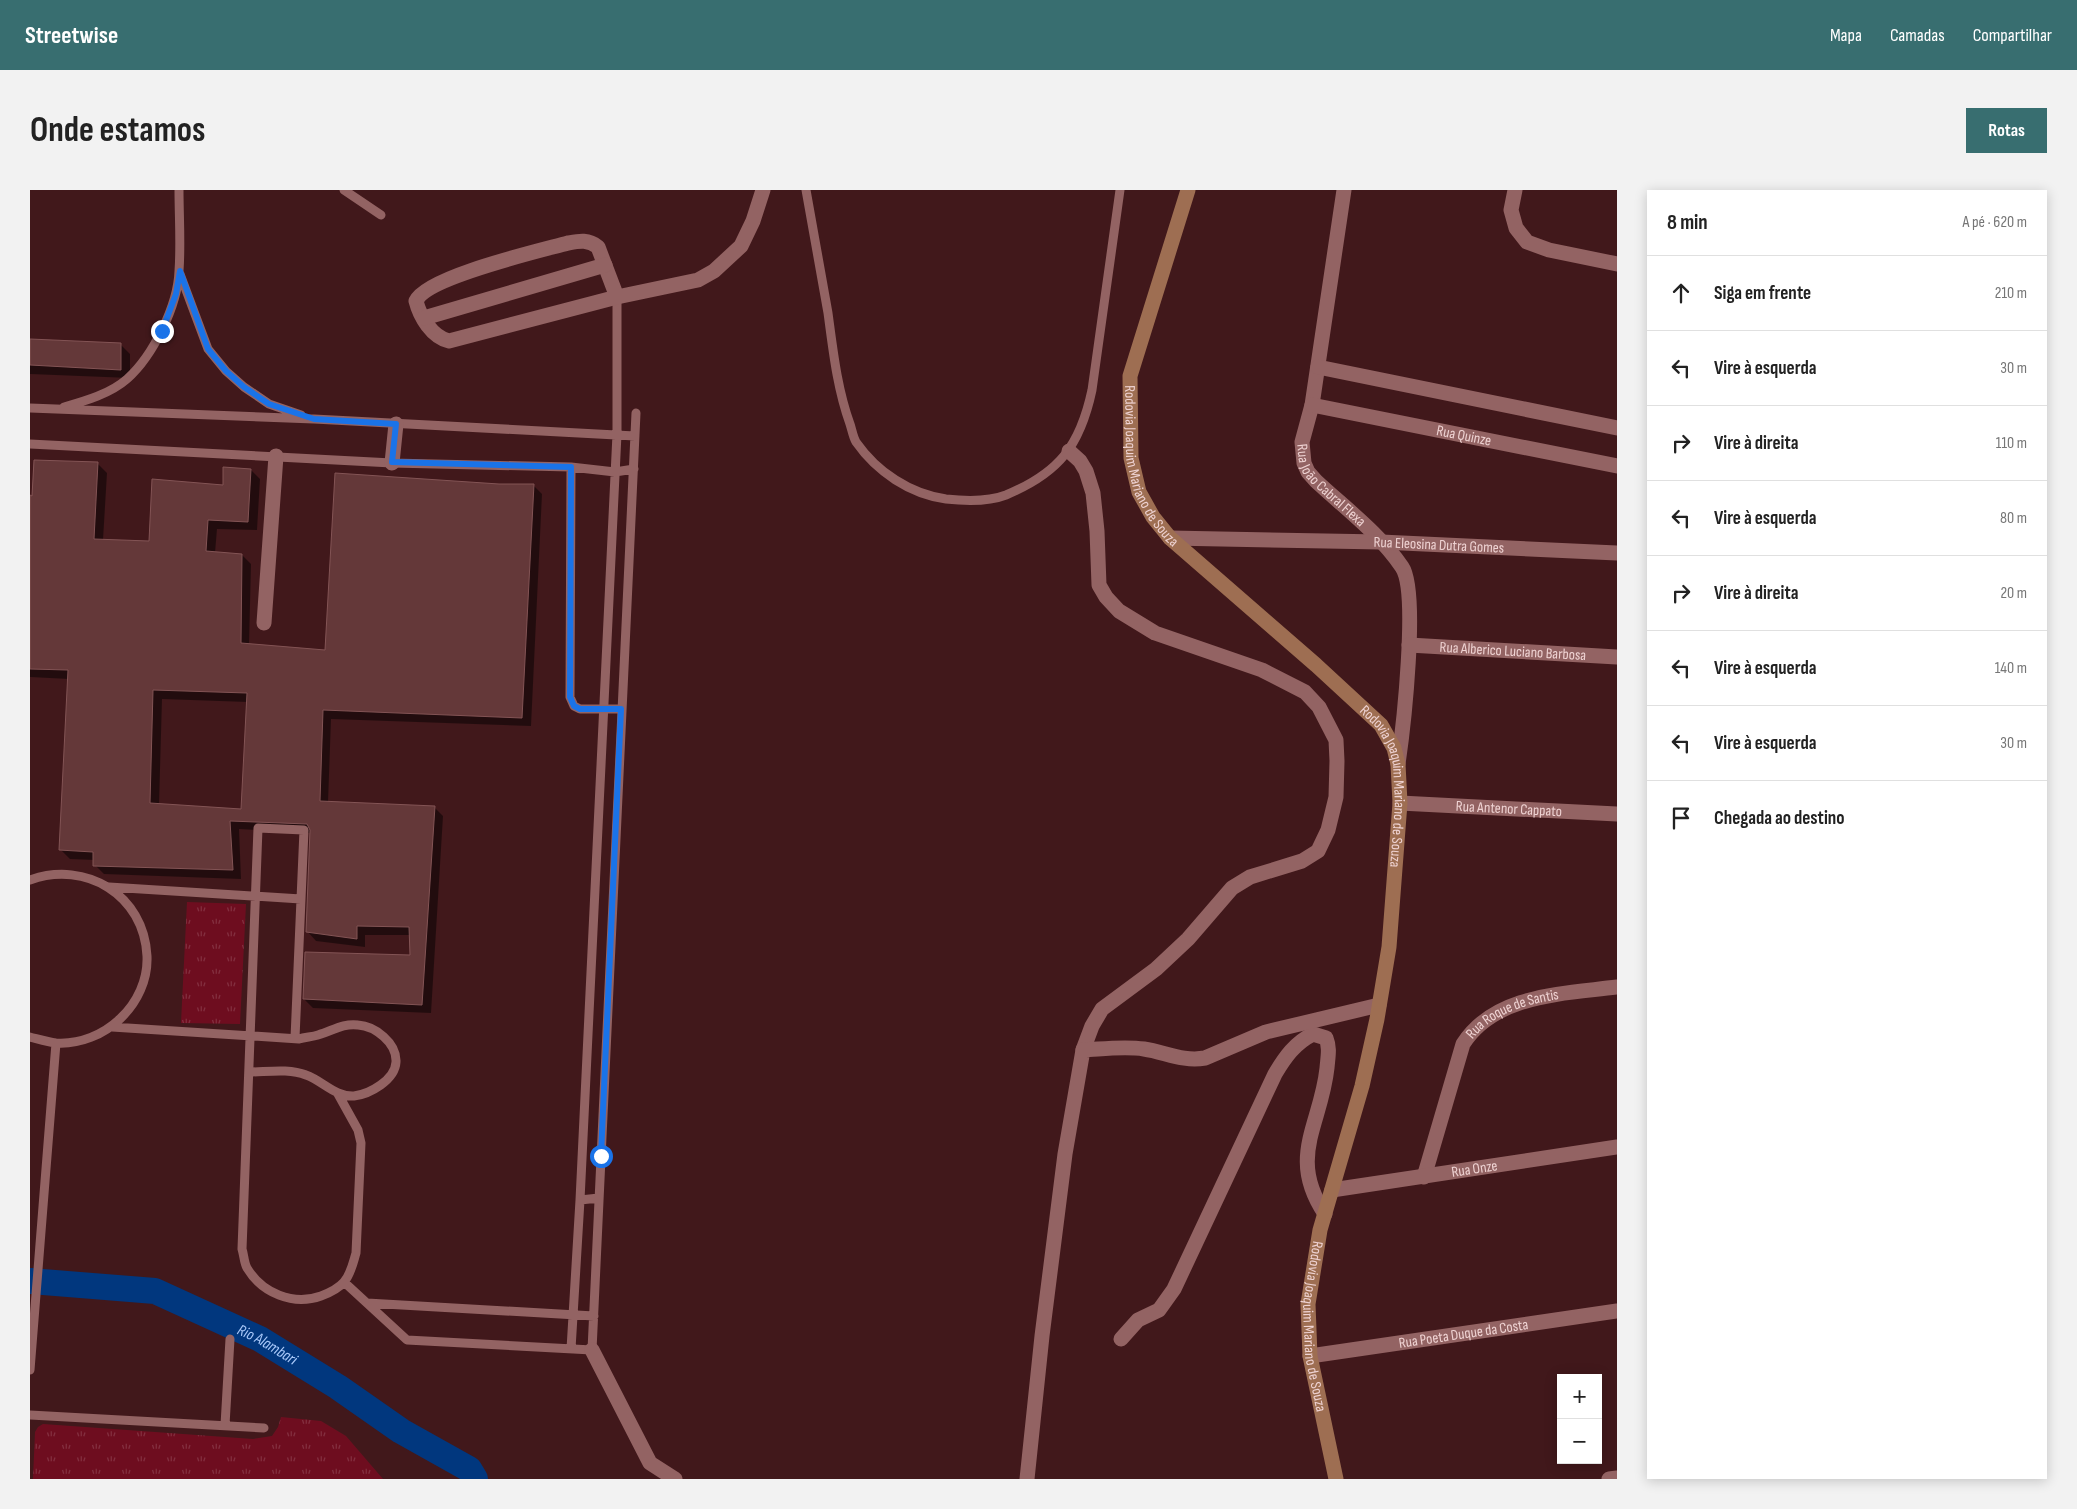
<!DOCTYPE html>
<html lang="pt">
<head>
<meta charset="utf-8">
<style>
  body { margin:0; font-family:"Sofia Sans Condensed",sans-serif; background:#f2f2f2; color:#222 }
  .controls { position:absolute; right:15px; bottom:15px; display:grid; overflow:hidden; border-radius:0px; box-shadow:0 2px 12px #0003 }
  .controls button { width:45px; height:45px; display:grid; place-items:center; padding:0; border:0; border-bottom:1px solid #e0e0e0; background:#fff; color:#222; font:25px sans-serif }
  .stop { position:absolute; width:15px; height:15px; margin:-11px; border:4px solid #1a73e8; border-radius:50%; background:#fff }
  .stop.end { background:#1a73e8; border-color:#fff; box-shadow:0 1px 5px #0008 }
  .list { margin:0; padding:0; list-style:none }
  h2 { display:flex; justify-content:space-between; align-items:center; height:65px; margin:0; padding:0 20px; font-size:21px }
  h2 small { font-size:16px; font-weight:400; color:#767676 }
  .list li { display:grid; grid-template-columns:32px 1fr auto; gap:15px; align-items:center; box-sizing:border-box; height:75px; padding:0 20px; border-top:1px solid #e0e0e0 }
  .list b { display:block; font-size:19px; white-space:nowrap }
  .list em { font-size:16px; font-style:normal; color:#767676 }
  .icon { flex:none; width:28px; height:28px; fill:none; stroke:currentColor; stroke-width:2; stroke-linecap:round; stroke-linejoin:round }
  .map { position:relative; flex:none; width:1587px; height:1289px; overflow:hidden; border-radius:0px }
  header { display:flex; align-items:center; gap:30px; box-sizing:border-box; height:70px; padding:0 25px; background:#386e70; color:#fff }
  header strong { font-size:24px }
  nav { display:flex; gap:28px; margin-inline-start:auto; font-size:18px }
  .intro { display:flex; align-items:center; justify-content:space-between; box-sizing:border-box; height:120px; padding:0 30px }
  h1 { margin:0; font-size:35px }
  .button { padding:12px 22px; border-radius:0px; background:#386e70; color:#fff; font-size:18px; font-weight:700 }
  main { display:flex; gap:30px; padding:0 30px }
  aside { flex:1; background:#fff; border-radius:0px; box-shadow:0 2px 12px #0003 }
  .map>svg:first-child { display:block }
  .grass { fill:url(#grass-tufts) }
  .shadow { fill:#0007; fill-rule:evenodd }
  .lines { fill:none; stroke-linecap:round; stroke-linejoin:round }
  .river { stroke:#01377e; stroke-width:26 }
  .building { fill:#643839; stroke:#835455; fill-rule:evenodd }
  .lane { stroke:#936363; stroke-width:9 }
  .street { stroke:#936363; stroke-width:15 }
  .secondary { stroke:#9e6e52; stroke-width:15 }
  .route { stroke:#1a73e8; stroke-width:6 }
  .labels { text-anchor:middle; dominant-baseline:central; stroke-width:4; stroke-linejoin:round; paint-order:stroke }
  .street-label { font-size:15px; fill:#efd3d3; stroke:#1c0a0b }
  .water-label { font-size:16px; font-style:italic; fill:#a8c8f9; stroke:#1c0a0b }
</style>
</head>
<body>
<header>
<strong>Streetwise</strong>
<nav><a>Mapa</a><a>Camadas</a><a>Compartilhar</a></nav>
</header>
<div class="intro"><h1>Onde estamos</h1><a class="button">Rotas</a></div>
<main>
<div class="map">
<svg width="1587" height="1289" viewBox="0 0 1587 1289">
  <defs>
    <pattern id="grass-tufts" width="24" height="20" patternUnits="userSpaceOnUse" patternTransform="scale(1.25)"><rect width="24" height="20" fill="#6e0d1f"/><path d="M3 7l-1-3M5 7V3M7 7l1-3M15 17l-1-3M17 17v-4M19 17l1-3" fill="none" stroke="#832f3f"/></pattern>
  </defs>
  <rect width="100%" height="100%" fill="#41181b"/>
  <path class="grass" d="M157 712 216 714 210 834 151 833Z
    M251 1227 291 1231 316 1246 353 1289H3L5 1242 8 1237 13 1234 223 1249 242 1246 248 1237Z"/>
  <path class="shadow" d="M0 151 90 154 100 164V188L0 184Z
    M68 274 77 283 73 350 120 352 194 296 221 280 230 289 227 340 187 339 185 363 212 365 221 374 219 455 296 462 469 295H503L512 304 501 536 301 529 298 613 404 617 413 626 401 823 283 818 274 809 381 767 380 745H335V757L286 751 277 741 281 643 209 639 211 689 74 684 65 675V670L40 669 31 660 39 489 0 487V307H3ZM132 509 218 512 212 620 129 615Z"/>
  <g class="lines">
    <path class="river" id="s1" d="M0 1091 125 1101 230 1149 308 1197 371 1241 439 1279 445 1289"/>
  </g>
  <path class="building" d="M0 149 91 153V180L0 175Z
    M4 270 68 272 64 349 119 351 122 289 193 295V277L221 279 218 332 178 330 176 361 212 364 211 453 295 460 305 283 469 294H504L492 528 293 520 290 611 405 616 392 815 273 809 275 762 380 765 379 737 327 736V749L276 742 280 640 277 634 200 631 203 680 63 676V662L29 660 38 480 0 479V305L2 306ZM123 500 217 503 211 619 120 613Z"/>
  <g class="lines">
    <path class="lane" d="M314 0 351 25
      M776 0C783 41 791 82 798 123 803 160 807 198 820 234 822 240 823 247 826 252 847 282 880 304 916 309 934 311 958 312 976 305 1029 283 1050 256 1062 200L1090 0
      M150 84 178 159 196 181 214 197 239 214 271 225
      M34 217C55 211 80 204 97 189 123 166 148 115 149 81 151 54 149 27 149 0
      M0 218 284 229 605 246
      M0 254 362 273 541 277 585 282 604 279
      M541 277 540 507 544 516 550 519H591
      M0 690C56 670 114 705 117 766 119 814 74 856 26 853 18 852 8 849 0 847
      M79 697 271 709
      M82 837 269 849C275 847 282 847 288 845 302 841 313 833 328 835 345 836 367 853 366 872 365 890 340 904 324 906 305 907 293 891 276 885 259 878 236 882 219 882
      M265 848 274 640 228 638 212 1059C214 1065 214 1073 217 1078 232 1103 263 1116 291 1106 299 1103 308 1099 314 1092 321 1084 323 1073 326 1063L331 953 328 940 308 904
      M550 1010 569 1008
      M314 1092 377 1150 562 1160 606 223
      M337 1113 564 1126
      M541 1159 550 1010 587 244V107
      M0 1180 26 853
      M0 1225 234 1238
      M195 1235 200 1149"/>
    <g class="street">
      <path id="s2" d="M1314 0 1282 215 1272 252 1274 273 1278 282 1286 291C1315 318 1350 344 1372 377 1389 402 1373 540 1368 574"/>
      <path d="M1485 0 1481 20 1486 38 1497 52 1519 60 1587 74"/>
      <path d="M587 107 568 57C558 49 549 51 538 53 509 61 396 87 386 111 390 127 402 147 419 151L587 107 668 90 684 81 711 56 723 31 733 0"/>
      <path d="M394 128 575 75"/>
      <path d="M1288 177 1587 238"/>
      <path id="s3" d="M1282 215 1587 276"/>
      <path d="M1039 261 1050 271 1056 281 1063 303 1067 341 1069 395 1076 407 1089 421 1125 443 1232 480 1275 502 1289 517 1306 550 1307 571 1306 607 1298 640 1288 661 1272 671 1220 687 1202 698 1158 749 1126 779 1072 819 1062 836 1053 860"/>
      <path d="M362 273 366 234"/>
      <path id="s4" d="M1140 348 1351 352 1587 363"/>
      <path d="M234 433 246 266"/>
      <path id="s5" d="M1379 455 1587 467"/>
      <path id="s6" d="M1370 613 1587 624"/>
      <path id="s7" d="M1394 987 1433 854C1465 804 1533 804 1587 797"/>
      <path id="s8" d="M1302 1000 1587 957"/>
      <path d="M1091 1149 1108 1130 1129 1120 1144 1099 1245 884C1255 867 1265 853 1283 844L1296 848C1300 858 1298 866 1297 878 1291 935 1257 967 1295 1024"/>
      <path d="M562 1160 620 1273 645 1289"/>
      <path id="s9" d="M1280 1166 1587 1121"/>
      <path d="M997 1289 1012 1146 1035 964 1053 860C1073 859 1094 856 1114 859 1135 862 1153 872 1175 868L1236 842 1349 815"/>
      <path d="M1579 1289 1587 1288"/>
    </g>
    <path class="secondary" id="s10" d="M1158 0 1100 186 1101 268 1109 302 1123 327 1140 348 1286 475 1351 535 1364 558 1368 574 1370 613 1359 757 1347 829 1332 896 1290 1040 1278 1114 1280 1166 1306 1289"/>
  </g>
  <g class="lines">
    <path class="route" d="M132 141 146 104 150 81 178 159 196 181 214 197 239 214 284 229 366 234 362 272 541 277 540 507 544 516 550 519H591L571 966"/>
  </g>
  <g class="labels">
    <g class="street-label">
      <text stroke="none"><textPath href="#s3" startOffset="155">Rua Quinze</textPath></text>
      <text stroke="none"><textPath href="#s10" startOffset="290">Rodovia Joaquim Mariano de Souza</textPath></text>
      <text stroke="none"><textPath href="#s2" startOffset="310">Rua João Cabral Flexa</textPath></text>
      <text stroke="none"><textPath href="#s4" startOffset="269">Rua Eleosina Dutra Gomes</textPath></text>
      <text stroke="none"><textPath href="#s5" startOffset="104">Rua Alberico Luciano Barbosa</textPath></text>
      <text stroke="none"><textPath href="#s10" startOffset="710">Rodovia Joaquim Mariano de Souza</textPath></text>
      <text stroke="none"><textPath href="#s6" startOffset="109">Rua Antenor Cappato</textPath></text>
      <text stroke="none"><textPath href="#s7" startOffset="199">Rua Roque de Santis</textPath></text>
      <text stroke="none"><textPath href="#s8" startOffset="144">Rua Onze</textPath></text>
      <text stroke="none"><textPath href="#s10" startOffset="1265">Rodovia Joaquim Mariano de Souza</textPath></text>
      <text stroke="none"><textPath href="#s9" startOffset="155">Rua Poeta Duque da Costa</textPath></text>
    </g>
    <g class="water-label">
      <text stroke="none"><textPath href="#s1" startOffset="250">Rio Alambari</textPath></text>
    </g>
  </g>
</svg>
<div class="controls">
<button>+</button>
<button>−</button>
</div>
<div class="stop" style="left:571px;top:966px"></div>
<div class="stop end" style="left:132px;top:141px"></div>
</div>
<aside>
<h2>8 min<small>A pé · 620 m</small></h2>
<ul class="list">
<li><svg class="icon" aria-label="ahead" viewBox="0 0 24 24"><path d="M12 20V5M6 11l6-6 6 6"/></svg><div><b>Siga em frente</b></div><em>210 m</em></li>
<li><svg class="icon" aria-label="left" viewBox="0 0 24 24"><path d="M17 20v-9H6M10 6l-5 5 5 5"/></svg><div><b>Vire à esquerda</b></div><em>30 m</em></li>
<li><svg class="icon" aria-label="right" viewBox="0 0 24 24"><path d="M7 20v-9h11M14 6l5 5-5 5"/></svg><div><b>Vire à direita</b></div><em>110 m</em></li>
<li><svg class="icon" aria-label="left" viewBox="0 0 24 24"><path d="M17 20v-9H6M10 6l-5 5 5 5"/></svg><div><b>Vire à esquerda</b></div><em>80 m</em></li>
<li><svg class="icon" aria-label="right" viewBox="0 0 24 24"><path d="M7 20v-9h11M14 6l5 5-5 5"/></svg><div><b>Vire à direita</b></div><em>20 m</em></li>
<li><svg class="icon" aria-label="left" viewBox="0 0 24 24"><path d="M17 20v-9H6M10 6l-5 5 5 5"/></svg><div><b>Vire à esquerda</b></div><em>140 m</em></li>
<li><svg class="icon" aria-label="left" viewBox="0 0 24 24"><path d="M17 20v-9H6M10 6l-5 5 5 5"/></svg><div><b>Vire à esquerda</b></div><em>30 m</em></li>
<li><svg class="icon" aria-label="arrive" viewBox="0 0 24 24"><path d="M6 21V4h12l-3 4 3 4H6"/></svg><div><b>Chegada ao destino</b></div></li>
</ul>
</aside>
</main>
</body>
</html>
